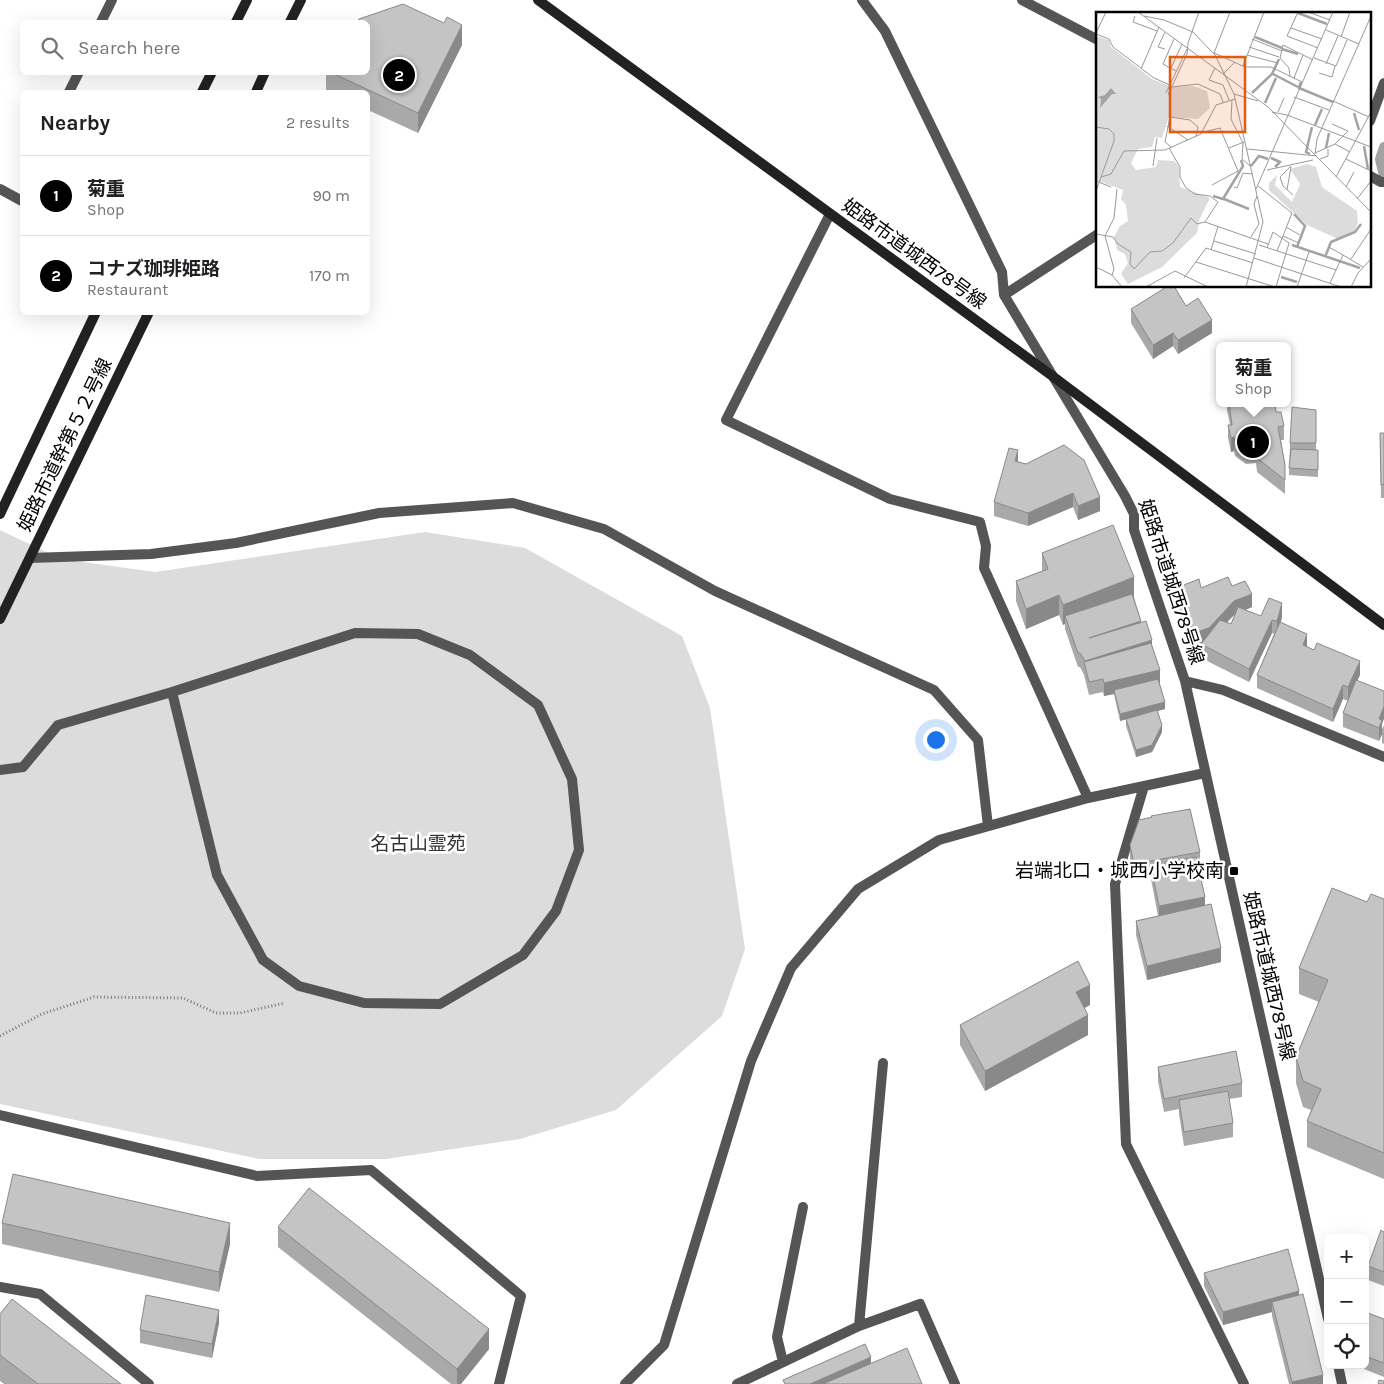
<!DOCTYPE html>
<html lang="en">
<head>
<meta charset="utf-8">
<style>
  body { margin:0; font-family:Karla,"Noto Sans JP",sans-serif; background:#f2f2f2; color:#202124 }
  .controls { position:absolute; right:15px; bottom:15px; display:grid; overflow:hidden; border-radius:8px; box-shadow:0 5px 20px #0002 }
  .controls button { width:45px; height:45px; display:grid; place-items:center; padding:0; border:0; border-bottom:1px solid #e0e0e0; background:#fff; color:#202124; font:25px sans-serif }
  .you { position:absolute; left:935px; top:739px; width:18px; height:18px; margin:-12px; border:4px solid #fff; border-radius:50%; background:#1a73e8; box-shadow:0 0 0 8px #1a73e833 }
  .badge { display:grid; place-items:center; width:32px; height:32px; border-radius:50%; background:#000; color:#fff; font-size:16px; font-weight:700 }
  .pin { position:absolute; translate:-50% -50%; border:2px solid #fff; box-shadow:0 1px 5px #0006 }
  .popup { position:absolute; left:1216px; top:342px; width:75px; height:65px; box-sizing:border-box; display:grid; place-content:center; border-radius:8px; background:#fff; filter:drop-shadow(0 1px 4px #0005); font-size:16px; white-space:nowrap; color:#757577 }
  .popup b { font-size:19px; color:#202124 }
  .popup::after { content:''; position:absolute; left:50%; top:100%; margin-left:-10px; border:10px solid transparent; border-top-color:#fff }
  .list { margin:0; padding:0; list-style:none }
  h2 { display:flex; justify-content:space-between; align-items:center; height:65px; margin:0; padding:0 20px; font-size:21px }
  h2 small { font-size:16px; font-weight:400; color:#757577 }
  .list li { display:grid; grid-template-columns:32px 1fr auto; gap:15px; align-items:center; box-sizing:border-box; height:80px; padding:0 20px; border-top:1px solid #e0e0e0 }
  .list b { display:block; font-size:19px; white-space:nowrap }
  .list p { margin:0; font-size:16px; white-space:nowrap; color:#757577 }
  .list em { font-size:16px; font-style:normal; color:#757577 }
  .icon { flex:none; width:28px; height:28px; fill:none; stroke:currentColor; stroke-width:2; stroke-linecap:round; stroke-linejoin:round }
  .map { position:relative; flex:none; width:1384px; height:1384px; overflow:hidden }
  .search { position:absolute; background:#fff; box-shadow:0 5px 20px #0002; left:20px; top:20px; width:350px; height:55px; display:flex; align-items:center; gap:12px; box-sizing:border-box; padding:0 18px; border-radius:8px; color:#757577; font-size:19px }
  .panel { position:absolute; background:#fff; box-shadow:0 5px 20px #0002; left:20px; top:90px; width:350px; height:225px; border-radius:8px }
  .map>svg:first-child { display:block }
  .green { fill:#dcdcdc }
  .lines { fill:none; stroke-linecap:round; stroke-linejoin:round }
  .stream { stroke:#a3a3a3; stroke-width:10 }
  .path { stroke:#777; stroke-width:3; stroke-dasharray:1 2.5; stroke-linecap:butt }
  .lane { stroke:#555; stroke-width:10 }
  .street { stroke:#555; stroke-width:10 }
  .secondary { stroke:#222; stroke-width:10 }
  .wall { fill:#a9a9a9; fill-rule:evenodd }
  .shaded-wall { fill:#898989 }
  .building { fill:#c4c4c4; stroke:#898989 }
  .poi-dot { fill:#000; stroke:#fff; stroke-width:2 }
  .labels { text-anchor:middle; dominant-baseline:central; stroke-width:5; stroke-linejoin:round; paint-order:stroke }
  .street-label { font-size:19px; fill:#000; stroke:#fff }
  .park-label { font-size:19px; fill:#333; stroke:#fff }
  .poi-label { font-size:19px; fill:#000; stroke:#fff; text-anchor:end }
  .inset-river { fill:none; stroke:#a3a3a3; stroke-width:2.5 }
  .inset-road { fill:none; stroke:#999; stroke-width:1 }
  .view { fill:#e8590c; fill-opacity:0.15; stroke:#e8590c; stroke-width:2.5 }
  .inset-edge { fill:none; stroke:#000; stroke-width:2.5 }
</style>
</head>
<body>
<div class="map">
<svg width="1384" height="1384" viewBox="0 0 1384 1384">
  <rect width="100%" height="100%" fill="#fff"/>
  <path class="green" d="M0 530 61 559 155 572 425 532 525 548 682 636 710 708 745 949 722 1016 616 1110 520 1139 386 1159H259L0 1104Z"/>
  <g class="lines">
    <path class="stream" d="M1384 147 1380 159 1384 176"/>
    <path class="path" d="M0 1036 42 1014 94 997 183 998 216 1013H240L285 1003"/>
    <path class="lane" d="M0 770 23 767 58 725 172 692 355 633 418 634 470 655 538 705 572 779 579 850 556 911 523 955 440 1004 364 1003 299 986 263 960 217 875 172 692"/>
    <path class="street" d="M862 0 885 31 1002 272 1004 295 1125 496 1134 514V530L1185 681 1328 1319
      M1022 0 1098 40
      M101 22 112 0
      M69 92 79 72
      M1370 121 1384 83
      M1370 176 1381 182H1384
      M0 189 22 201
      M830 214 726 420 890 499 980 522 986 546 984 568 1088 798
      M1004 295 1098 234
      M30 558 151 554 236 543 379 513 513 503 604 529 715 591 934 690 978 740 988 826
      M1185 681 1223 690 1384 757
      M1144 786 1115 884 1126 1144 1244 1384
      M0 1115 257 1176 371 1170 521 1296 499 1384
      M0 1287 40 1294 149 1384
      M859 1326 883 1063
      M783 1362 777 1337 803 1207
      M1338 1365 1342 1384
      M625 1384 664 1345 751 1061 791 968 858 889 939 840 1088 798 1205 773
      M737 1384 859 1326 920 1304 955 1384"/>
    <path class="secondary" d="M538 0 1051 375 1384 625
      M236 22 247 0
      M290 22 301 0
      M202 92 212 72
      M256 92 265 72
      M0 514 96 312
      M0 619 149 312"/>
  </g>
  <path class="wall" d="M444 23 462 45 418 133 368 110V92H330L326 91V72H368Z
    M1186 306 1212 333 1178 354 1173 346 1153 359 1131 323V309Z
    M1227 403H1275L1276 412 1284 426V440H1281L1285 465V494L1257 472 1256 463 1246 464 1235 456 1234 451 1231 452 1228 438V425H1230L1227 410Z
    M1316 410V450H1318V477L1289 475 1290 443Z
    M1380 433H1384V498H1381Z
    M1018 462 1026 464 1100 511 1078 520 1073 507 1028 526 994 516V502Z
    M1042 553 1134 597 1141 622 1152 646 1165 709 1157 711 1162 732 1152 752 1136 757 1126 726V719L1120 721 1114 694 1104 696 1103 692 1089 695 1084 675 1080 667H1078L1065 629V624L1063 625 1059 615 1026 629 1016 601V581L1042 571Z
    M1232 586 1252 607 1245 610 1261 616 1282 617 1281 622 1307 647 1360 675 1357 680 1382 724V729L1384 725V744L1382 743V734L1379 741 1343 727V713L1348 701 1343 699 1333 722 1257 688V675L1274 634 1272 633 1249 682 1201 658V644L1194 646 1176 602V588H1201ZM1235 614 1231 624 1227 622Z
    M1151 816 1200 852V866H1198L1205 905 1221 962 1147 980 1136 935V921L1158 916 1151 879V875L1134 878 1130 859V845L1151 817Z
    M1384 899V1179L1307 1147V1121L1311 1110 1303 1107 1296 1083V1057L1319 1002 1299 994V968L1367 902Z
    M1090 1005 1085 1008 1088 1035 985 1091 960 1045V1025Z
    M1158 1067 1242 1083V1097L1229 1099 1233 1123V1137L1184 1146 1179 1114V1109L1164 1112 1158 1081Z
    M2 1223 230 1244 219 1292 2 1244Z
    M278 1227 489 1349 461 1384H451L278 1247Z
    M1384 1232V1286L1368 1280V1266Z
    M1204 1273 1299 1295 1323 1384H1289L1272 1316V1312L1223 1325 1204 1286Z
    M1365 1312 1384 1319V1377L1359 1367 1358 1365H1365Z
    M0 1314 121 1384H4L0 1381Z
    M219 1323 212 1358 140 1343V1330Z"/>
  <path class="shaded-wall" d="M462 25V45L418 133V113Z
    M1212 320V333L1178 354V340Z
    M1173 333V346L1153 359V345Z
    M1234 437V451L1231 452V438Z
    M1018 450V464L1015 461Z
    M1073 493V507L1028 526V513Z
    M1100 497V511L1078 520V506Z
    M1134 577V597L1068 623 1065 616V624L1063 625V605Z
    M1252 594V607L1234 615 1209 641 1194 646V633L1234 601Z
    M1059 595V615L1026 629V609Z
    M1282 603V617L1277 635V621Z
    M1272 620V633L1249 682V669Z
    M1141 621V634L1089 638Z
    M1307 634V648L1303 645Z
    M1152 640V654L1085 662V661Z
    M1360 661V675L1348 701V687Z
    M1160 670V683L1115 694 1114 690V694L1104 696V683Z
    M1343 685V699L1333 722V709Z
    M1165 702V709L1120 721V714Z
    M1384 706V719L1382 724V734L1379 741V719Z
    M1162 725V732L1152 752 1136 757V750Z
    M1205 897V910L1159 920V906Z
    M1221 948V962L1147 980V966Z
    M1090 985V1005L1076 1012V992Z
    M1088 1015V1035L985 1091V1071Z
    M230 1223V1244L219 1292V1272Z
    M1299 1291V1304L1272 1302V1312L1223 1325V1312Z
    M219 1310V1323L212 1358V1344Z
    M489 1329V1349L461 1384H457V1369Z
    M871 1357V1371L841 1384H810Z
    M1323 1375V1384H1292V1382Z"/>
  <path class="building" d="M403 4 444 23 447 17 462 25 418 113 330 72H368V22H357L359 19Z
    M1168 286H1174L1186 306 1198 298 1212 320 1178 340 1173 333 1153 345 1131 309Z
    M1229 403H1275L1276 412H1281L1284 426 1278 427 1285 465V480L1257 458 1256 449 1246 451 1235 442 1234 437 1231 438 1228 425H1232Z
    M1292 407 1316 410V443H1290Z
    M1380 433H1384V484L1381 485Z
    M1064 445 1084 460 1100 497 1078 506 1073 493 1028 513 994 502 1009 448 1018 450 1015 461 1026 464Z
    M1291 449 1318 450V470L1289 468Z
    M1113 525 1134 577 1063 605 1059 595 1026 609 1016 581 1048 569 1042 553Z
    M1228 577 1232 586 1245 581 1252 594 1234 601 1209 628 1194 633 1176 588 1199 579 1201 588Z
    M1132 594 1141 621 1089 638 1146 621 1152 640 1085 661 1080 653H1078L1065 616Z
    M1269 598 1282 603 1277 621 1272 620 1249 669 1201 644 1220 620 1231 624 1238 607 1261 616Z
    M1280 622 1307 634 1303 645 1314 650 1317 643 1360 661 1348 687 1343 685 1333 709 1257 675Z
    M1151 643 1160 670 1104 683 1103 679 1089 682 1084 662Z
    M1158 679 1165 702 1120 714 1114 690Z
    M1356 680 1384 691V706L1379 719 1382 720 1379 728 1343 713Z
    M1157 710 1162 725 1152 745 1136 750 1126 719Z
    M1190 809 1200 852 1134 864 1130 845 1139 820 1152 817 1151 816Z
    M1196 857 1205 897 1159 906 1151 866Z
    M1332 888 1367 902 1371 894 1384 899V1153L1307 1121 1321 1089 1303 1081 1296 1057 1328 980 1299 968Z
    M1211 904 1221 948 1147 966 1136 921Z
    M1078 961 1090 985 1076 992 1088 1015 985 1071 960 1025Z
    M1236 1051 1242 1083 1164 1099 1158 1067Z
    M1228 1091 1233 1123 1184 1132 1179 1100Z
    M13 1174 230 1223 219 1272 2 1223Z
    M309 1188 489 1329 457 1369 278 1227Z
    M1381 1230 1384 1232V1272L1368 1266Z
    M1288 1249 1299 1291 1223 1312 1204 1273Z
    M1303 1294 1323 1375 1292 1382 1272 1302Z
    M146 1295 219 1310 212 1344 140 1330Z
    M12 1299 121 1384H38L0 1355V1314Z
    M1365 1312 1384 1319V1363L1365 1356Z
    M865 1344 871 1357 810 1384H785L783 1380Z
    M907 1348 922 1384H823Z
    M1379 1380 1384 1381V1384H1378Z"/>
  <rect class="poi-dot" x="1229" y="866" width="10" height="10" rx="2.5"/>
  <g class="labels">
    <g class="street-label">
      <text transform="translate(914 254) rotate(36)">姫路市道城西78号線</text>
      <text transform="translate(65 445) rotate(-64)">姫路市道幹第５２号線</text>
      <text transform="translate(1171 582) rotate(72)">姫路市道城西78号線</text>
      <text transform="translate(1269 976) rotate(77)">姫路市道城西78号線</text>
    </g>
    <g class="park-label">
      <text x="418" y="844">名古山霊苑</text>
    </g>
    <g class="poi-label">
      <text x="1224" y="871">岩端北口・城西小学校南</text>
    </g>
  </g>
  <g transform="translate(1096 12)">
    <rect width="275" height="275" fill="#fff"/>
    <path d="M0 24 13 28 15 35 56 67 77 75 97 74 111 79 114 96 102 107 73 105 66 126 59 125 56 135 42 137 35 151 40 158 60 155 62 148 78 149 83 154 84 175 114 186 103 208 101 221 66 255 32 272 25 262 32 251 29 242 21 238 18 225 24 214 32 209 30 193 25 187 27 178 0 168ZM211 152 220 155 226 175 261 199 262 211 258 219 242 227 211 213 173 178V171L181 163 179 173 196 190 204 172 194 157Z" fill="#dcdcdc"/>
    <path d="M15 76 20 82H16L4 96 5 87 2 85 9 83Z" fill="#a3a3a3"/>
    <path class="inset-river" d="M202 1 231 12M159 25 186 36M186 37 202 42M177 62 202 75M205 70 203 76 237 90M156 81 176 62 183 47M169 91 180 66M258 101 263 118M219 113 226 97M268 134 272 157M230 136 233 121M214 142 210 140 216 115M175 146 184 150 179 155M155 154 163 144 172 147M117 184 127 187 147 154 145 148M128 187 153 197M198 202 209 214 201 235M196 233 264 256M229 245 235 230 259 220 265 212M185 265 201 270"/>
    <path class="inset-road" d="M42 0 172 95 275 200M134 0 118 41 138 82 167 210 150 275M202 0 191 24 222 36M212 0 234 8M39 4 37 10 61 19M48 4 68 8 97 20 116 40 149 55H175L206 70M195 16 226 27M230 18 263 32M0 21 10 0M0 22 13 27 17 35 58 66 74 73M245 25 254 0M78 27 67 52 80 59M156 27 186 39M153 35 183 45M69 37 62 35 69 20M151 43 182 51M218 46 240 54 251 28M230 52 242 24M147 54 168 0M75 56 86 32M119 56 113 68 127 73 133 88M45 57 63 15M128 61 139 50M223 61 236 65 239 54M194 65 193 56 184 46 187 33 217 48M198 66 207 43M76 75 102 72 124 82 127 90M70 81 91 37M138 82 162 89M72 83 91 42 92 31 103 0M198 85 233 98M136 88 135 107 147 131 146 147 154 154M237 89 273 105M176 100 191 103M182 100 188 86M191 103 275 135M71 114 92 128M0 115 13 117 18 122V129L0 179M108 120 124 116 142 159 116 173M239 132 254 140M75 135 69 130 74 105 94 108 102 115 100 124M73 136 84 155V165L90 176 99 182 114 184 122 190 109 210 172 232M133 136 148 130M151 137 221 144M219 141 239 132 252 119 236 112M219 142 221 127 275 4M224 147 232 144V137M250 147 275 159M57 154 61 126M195 154 184 165 187 174 197 183M171 158 217 148M5 165 15 162 28 139 69 138 105 122 120 93 139 87M240 165 275 100M0 169 15 175M162 174 196 201 181 239M138 175 141 176 147 161 156 162M250 175 258 160M160 177 237 0M191 178 195 155M261 187 275 169M190 215 204 223M0 222 17 225 22 232 35 240 34 252 38 257 54 240 66 239 77 231 95 206 101 212 109 210M187 224 203 231M155 225 163 212 158 192 161 184M118 229 160 242M163 233 240 258M233 235 247 243M171 236 177 220 193 231 180 275M115 238 122 214M158 246 245 275M255 247 275 217M100 250 179 275M0 255 16 263 26 275M16 263 18 257 9 224 18 206 21 177M88 266 110 236 157 251M234 271 247 243 267 255M50 275 79 259 112 275M201 275 213 240M255 275 262 261 275 247"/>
    <path class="view" d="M74 45H149V120H74Z"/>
    <rect width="275" height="275" class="inset-edge"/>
  </g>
</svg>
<div class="controls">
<button>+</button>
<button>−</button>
<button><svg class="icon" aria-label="locate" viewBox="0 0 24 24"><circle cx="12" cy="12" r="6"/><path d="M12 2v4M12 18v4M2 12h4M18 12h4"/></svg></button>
</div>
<div class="you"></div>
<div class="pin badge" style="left:1253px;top:442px">1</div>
<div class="popup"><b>菊重</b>Shop</div>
<div class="pin badge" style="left:399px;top:75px">2</div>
<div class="search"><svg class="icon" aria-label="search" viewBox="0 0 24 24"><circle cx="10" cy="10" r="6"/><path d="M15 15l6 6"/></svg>Search here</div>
<section class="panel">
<h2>Nearby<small>2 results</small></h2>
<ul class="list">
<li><span class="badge">1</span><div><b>菊重</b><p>Shop</p></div><em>90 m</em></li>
<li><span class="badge">2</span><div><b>コナズ珈琲姫路</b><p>Restaurant</p></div><em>170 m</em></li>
</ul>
</section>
</div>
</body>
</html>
